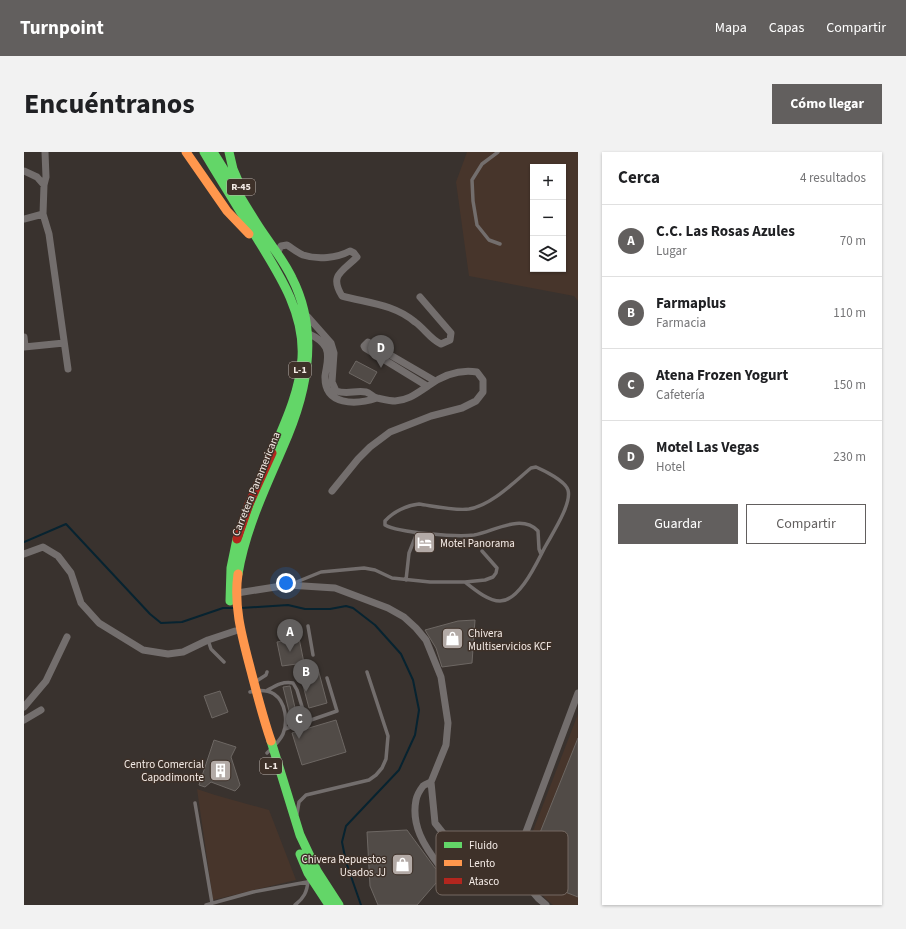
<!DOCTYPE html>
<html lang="es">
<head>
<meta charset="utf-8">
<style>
  body { margin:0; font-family:"Source Sans 3",sans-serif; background:#f2f2f2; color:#202124 }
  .controls { position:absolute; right:12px; top:12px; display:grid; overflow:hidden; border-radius:0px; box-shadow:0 1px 3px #0004 }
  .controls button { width:36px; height:36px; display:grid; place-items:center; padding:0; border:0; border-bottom:1px solid #e0e0e0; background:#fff; color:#202124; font:20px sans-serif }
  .you { position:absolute; left:262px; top:431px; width:14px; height:14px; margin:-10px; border:3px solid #fff; border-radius:50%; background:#1a73e8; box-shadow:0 0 0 6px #1a73e833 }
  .badge { display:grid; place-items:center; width:26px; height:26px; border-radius:50%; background:#625f5e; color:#fff; font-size:13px; font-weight:700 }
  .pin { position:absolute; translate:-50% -33px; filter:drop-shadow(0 1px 2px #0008) }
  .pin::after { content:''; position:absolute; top:21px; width:14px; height:12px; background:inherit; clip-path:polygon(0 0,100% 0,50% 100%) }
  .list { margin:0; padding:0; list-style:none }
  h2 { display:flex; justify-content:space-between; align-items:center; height:52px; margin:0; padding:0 16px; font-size:17px }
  h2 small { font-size:13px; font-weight:400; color:#757577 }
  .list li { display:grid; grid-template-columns:26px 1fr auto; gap:12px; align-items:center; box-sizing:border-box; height:72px; padding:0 16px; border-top:1px solid #e0e0e0 }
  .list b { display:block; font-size:15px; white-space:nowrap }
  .list p { margin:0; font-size:13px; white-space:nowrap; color:#757577 }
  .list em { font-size:13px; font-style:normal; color:#757577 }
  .actions { display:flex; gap:8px; padding:12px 16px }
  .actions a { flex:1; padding:9px 0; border:1px solid #625f5e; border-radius:0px; text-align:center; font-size:14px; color:#625f5e }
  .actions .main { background:#625f5e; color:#fff }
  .icon { flex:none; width:22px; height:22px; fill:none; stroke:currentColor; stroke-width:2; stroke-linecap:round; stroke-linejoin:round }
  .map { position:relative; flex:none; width:554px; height:753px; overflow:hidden; border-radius:0px }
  header { display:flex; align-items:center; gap:24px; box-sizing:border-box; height:56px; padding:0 20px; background:#625f5e; color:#fff }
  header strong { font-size:19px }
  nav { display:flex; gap:22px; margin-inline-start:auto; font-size:14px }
  .intro { display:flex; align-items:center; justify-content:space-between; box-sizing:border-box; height:96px; padding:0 24px }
  h1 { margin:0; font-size:28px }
  .button { padding:10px 18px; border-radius:0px; background:#625f5e; color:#fff; font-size:14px; font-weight:700 }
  main { display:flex; gap:24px; padding:0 24px }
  aside { flex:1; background:#fff; border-radius:0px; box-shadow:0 1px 3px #0004 }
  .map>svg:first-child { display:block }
  .built { fill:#47352b; fill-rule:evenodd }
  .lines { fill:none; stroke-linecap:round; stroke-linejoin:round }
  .stream { stroke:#072330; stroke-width:2 }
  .building { fill:#514b47; stroke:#6d6763 }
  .lane { stroke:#736e6d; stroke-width:3.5 }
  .street { stroke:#736e6d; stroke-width:7 }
  .fast { stroke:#63d668; stroke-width:9 }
  .slow { stroke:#ff974d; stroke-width:9 }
  .jam { stroke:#b3261e; stroke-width:9 }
  .labels { text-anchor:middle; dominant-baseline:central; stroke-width:3; stroke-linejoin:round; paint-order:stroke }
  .shield { fill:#3e3129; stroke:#bdb3ad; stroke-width:1 }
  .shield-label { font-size:10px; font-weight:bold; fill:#f4ebe6 }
  .street-label { font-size:11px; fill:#f4ebe6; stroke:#3e3129 }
  .poi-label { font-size:11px; fill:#f4ebe6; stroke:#3e3129; text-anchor:start }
  .key { fill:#3e3129; stroke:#756962; stroke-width:1 }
  .key-label { font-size:11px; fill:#f4ebe6 }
</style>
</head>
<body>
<header>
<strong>Turnpoint</strong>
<nav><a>Mapa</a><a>Capas</a><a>Compartir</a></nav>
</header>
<div class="intro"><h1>Encuéntranos</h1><a class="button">Cómo llegar</a></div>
<main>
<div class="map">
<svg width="554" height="753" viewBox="0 0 554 753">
  <rect width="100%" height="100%" fill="#39322e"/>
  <path class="built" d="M443 0H554V149L550 144 445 124 432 30ZM509 15H539V117H509Z
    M554 562V753H529L521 746 502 722V697Z
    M173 637 191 643 245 658 272 728 189 748Z"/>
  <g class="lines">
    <path class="stream" d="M0 390 42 372 126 462 137 471 158 470 199 456H210
      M217 456 264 453 281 457H306L322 454 329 456 351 473 377 502 389 528 395 558 391 583 375 618 322 674 318 690 322 710 337 753"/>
  </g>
  <path class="building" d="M332 209 353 220 346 232 325 221Z
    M451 468 448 511 418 515 412 496 401 478 434 469Z
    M275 486 280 511 258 514 253 490Z
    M294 517 303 551 285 556 276 522Z
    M266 534 272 560 266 563 259 535Z
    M196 539 204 560 188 566 180 544Z
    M312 568 322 600 278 613 268 581Z
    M554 586V745L518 731 526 711 507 703Z
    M190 588 212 595 207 605 216 633 214 636 211 639 187 630 181 635 175 633Z
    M383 678 411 716 415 718 419 723 393 753H354L346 734 343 680Z"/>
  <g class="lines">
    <path class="lane" d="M474 0 458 12 448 28 449 49 453 73 465 88 476 92
      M382 428 385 401 393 381
      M441 430C450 437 464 449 476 449 496 449 513 410 521 395 528 382 548 352 544 338 541 329 521 319 512 315L507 316C490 330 468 353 445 357 431 359 409 354 395 352 383 353 369 360 361 369V373C375 381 433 385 450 383 469 380 497 361 514 379L515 397 517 402
      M270 431 297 420 340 416 351 418 368 426 406 430H441L461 428 469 425 472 421 473 416 458 399
      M284 474 289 503
      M184 488 187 497 200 510
      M231 530 242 523 243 520
      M242 539C251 534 258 529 269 531L273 538 279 558 277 561 262 569
      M226 540C234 538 243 538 250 542 262 550 264 570 259 582 256 589 249 595 243 601
      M261 577 313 559 303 526
      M171 651 188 751
      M273 662 275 650 282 643 345 628 352 623 358 616 362 607 364 584 343 520
      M182 753 229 740 283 730
      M271 753C280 746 283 740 284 729"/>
    <path class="street" d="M0 19 13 25 20 33 19 62 25 82 44 217
      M20 33 22 25 21 0
      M0 67 19 62
      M253 101 257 94 263 93C268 96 274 101 279 103 294 108 313 106 326 99L330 101 333 105C318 120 305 123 318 144 344 151 370 152 391 170 401 177 406 187 417 192L426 188 427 181 396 145
      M284 165 307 191 310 201 308 230 312 239C324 243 331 238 342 240 346 241 349 245 353 246 358 247 366 249 371 249 385 248 393 241 404 234 419 223 435 217 453 220L459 228V240L452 249 438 256 407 264 366 280 346 295 334 307 308 339
      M285 182C292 185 299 190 302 196 306 205 302 215 301 224 300 254 332 253 353 246
      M0 185 1 194
      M0 195 40 191
      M403 234 341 196 340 194 344 190 411 229
      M0 402 19 395 34 404 47 421 57 451 75 471 119 498 144 502 159 500 184 488 211 479
      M213 441 264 433 311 436 364 456 380 465 392 476 402 488 417 525 424 571 422 593 407 630 411 671 426 690 443 700 487 715 514 746 522 753
      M0 555 22 529 43 485
      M0 568 17 558
      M407 630C405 631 401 632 399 634 396 638 393 643 392 648 387 673 400 694 415 713
      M487 715 496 696 554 541"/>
    <path class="fast" d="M180 0C196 27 213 54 229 80 253 119 281 159 278 206 276 239 261 271 248 301
      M189 0C205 25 219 50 235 75 246 92 259 107 268 126 294 177 285 232 264 283 245 329 222 373 214 422
      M205 0 209 17 215 31
      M206 449 207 416 213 387
      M247 589 276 683 293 719 315 753
      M276 702 284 721 305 753"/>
    <path class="slow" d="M162 0 203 59 225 82
      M214 422C209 455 219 488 227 519 233 542 239 566 247 589"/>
    <path class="jam" d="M213 387 225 352 248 301"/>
  </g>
  <defs>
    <symbol id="hotel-square" viewBox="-11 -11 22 22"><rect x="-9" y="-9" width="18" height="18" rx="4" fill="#b3aaa6" stroke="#3e3129"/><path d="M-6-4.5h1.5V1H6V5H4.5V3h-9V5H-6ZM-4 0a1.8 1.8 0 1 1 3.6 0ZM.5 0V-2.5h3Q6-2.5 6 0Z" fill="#fff"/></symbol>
    <symbol id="shop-square" viewBox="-11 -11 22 22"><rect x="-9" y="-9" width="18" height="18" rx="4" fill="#b3aaa6" stroke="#3e3129"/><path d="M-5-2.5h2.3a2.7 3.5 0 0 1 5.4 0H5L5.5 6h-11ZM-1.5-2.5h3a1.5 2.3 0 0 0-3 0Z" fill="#fff"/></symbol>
    <symbol id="building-square" viewBox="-11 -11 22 22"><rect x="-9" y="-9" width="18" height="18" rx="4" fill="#b3aaa6" stroke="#3e3129"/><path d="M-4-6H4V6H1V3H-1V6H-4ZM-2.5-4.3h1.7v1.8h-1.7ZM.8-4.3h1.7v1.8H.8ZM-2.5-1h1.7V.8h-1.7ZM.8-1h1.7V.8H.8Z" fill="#fff"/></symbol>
  </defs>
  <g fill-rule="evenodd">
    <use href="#hotel-square" x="388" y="378" width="25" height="25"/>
    <use href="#shop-square" x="416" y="474" width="25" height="25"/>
    <use href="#building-square" x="184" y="606" width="25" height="25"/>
    <use href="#shop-square" x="366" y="700" width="25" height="25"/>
  </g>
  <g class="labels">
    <g class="shield">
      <rect x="203" y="27" width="28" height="16" rx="3"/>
      <rect x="265" y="210" width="22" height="16" rx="3"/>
      <rect x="236" y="606" width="22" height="16" rx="3"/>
    </g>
    <g class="shield-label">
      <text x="217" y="35">R-45</text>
      <text x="276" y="218">L-1</text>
      <text x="247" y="614">L-1</text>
    </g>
    <g class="street-label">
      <text transform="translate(232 332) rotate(-68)">Carretera Panamericana</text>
    </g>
    <g class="poi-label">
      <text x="416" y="391">Motel Panorama</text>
      <text x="444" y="481">Chivera<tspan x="444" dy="13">Multiservicios KCF</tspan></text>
      <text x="180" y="612" text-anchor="end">Centro Comercial<tspan x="180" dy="13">Capodimonte</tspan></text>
      <text x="362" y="707" text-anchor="end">Chivera Repuestos<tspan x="362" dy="13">Usados JJ</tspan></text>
    </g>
  </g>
  <rect x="412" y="679" width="132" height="64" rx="6" class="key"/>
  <rect x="420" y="690" width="18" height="6" fill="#63d668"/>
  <rect x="420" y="708" width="18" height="6" fill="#ff974d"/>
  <rect x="420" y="726" width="18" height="6" fill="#b3261e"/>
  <g class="key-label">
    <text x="445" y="697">Fluido</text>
    <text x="445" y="715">Lento</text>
    <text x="445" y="733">Atasco</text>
  </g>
</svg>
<div class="controls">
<button>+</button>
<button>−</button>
<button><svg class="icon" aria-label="layers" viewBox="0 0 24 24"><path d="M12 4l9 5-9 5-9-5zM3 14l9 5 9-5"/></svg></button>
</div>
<div class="you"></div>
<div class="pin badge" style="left:266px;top:500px">A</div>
<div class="pin badge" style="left:282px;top:540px">B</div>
<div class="pin badge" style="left:275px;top:587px">C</div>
<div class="pin badge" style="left:357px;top:216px">D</div>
</div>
<aside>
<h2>Cerca<small>4 resultados</small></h2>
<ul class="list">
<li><span class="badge">A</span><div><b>C.C. Las Rosas Azules</b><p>Lugar</p></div><em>70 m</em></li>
<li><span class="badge">B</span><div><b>Farmaplus</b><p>Farmacia</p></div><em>110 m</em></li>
<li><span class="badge">C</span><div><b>Atena Frozen Yogurt</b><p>Cafetería</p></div><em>150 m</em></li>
<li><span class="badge">D</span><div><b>Motel Las Vegas</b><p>Hotel</p></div><em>230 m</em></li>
</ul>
<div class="actions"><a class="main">Guardar</a><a>Compartir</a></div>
</aside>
</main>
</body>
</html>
